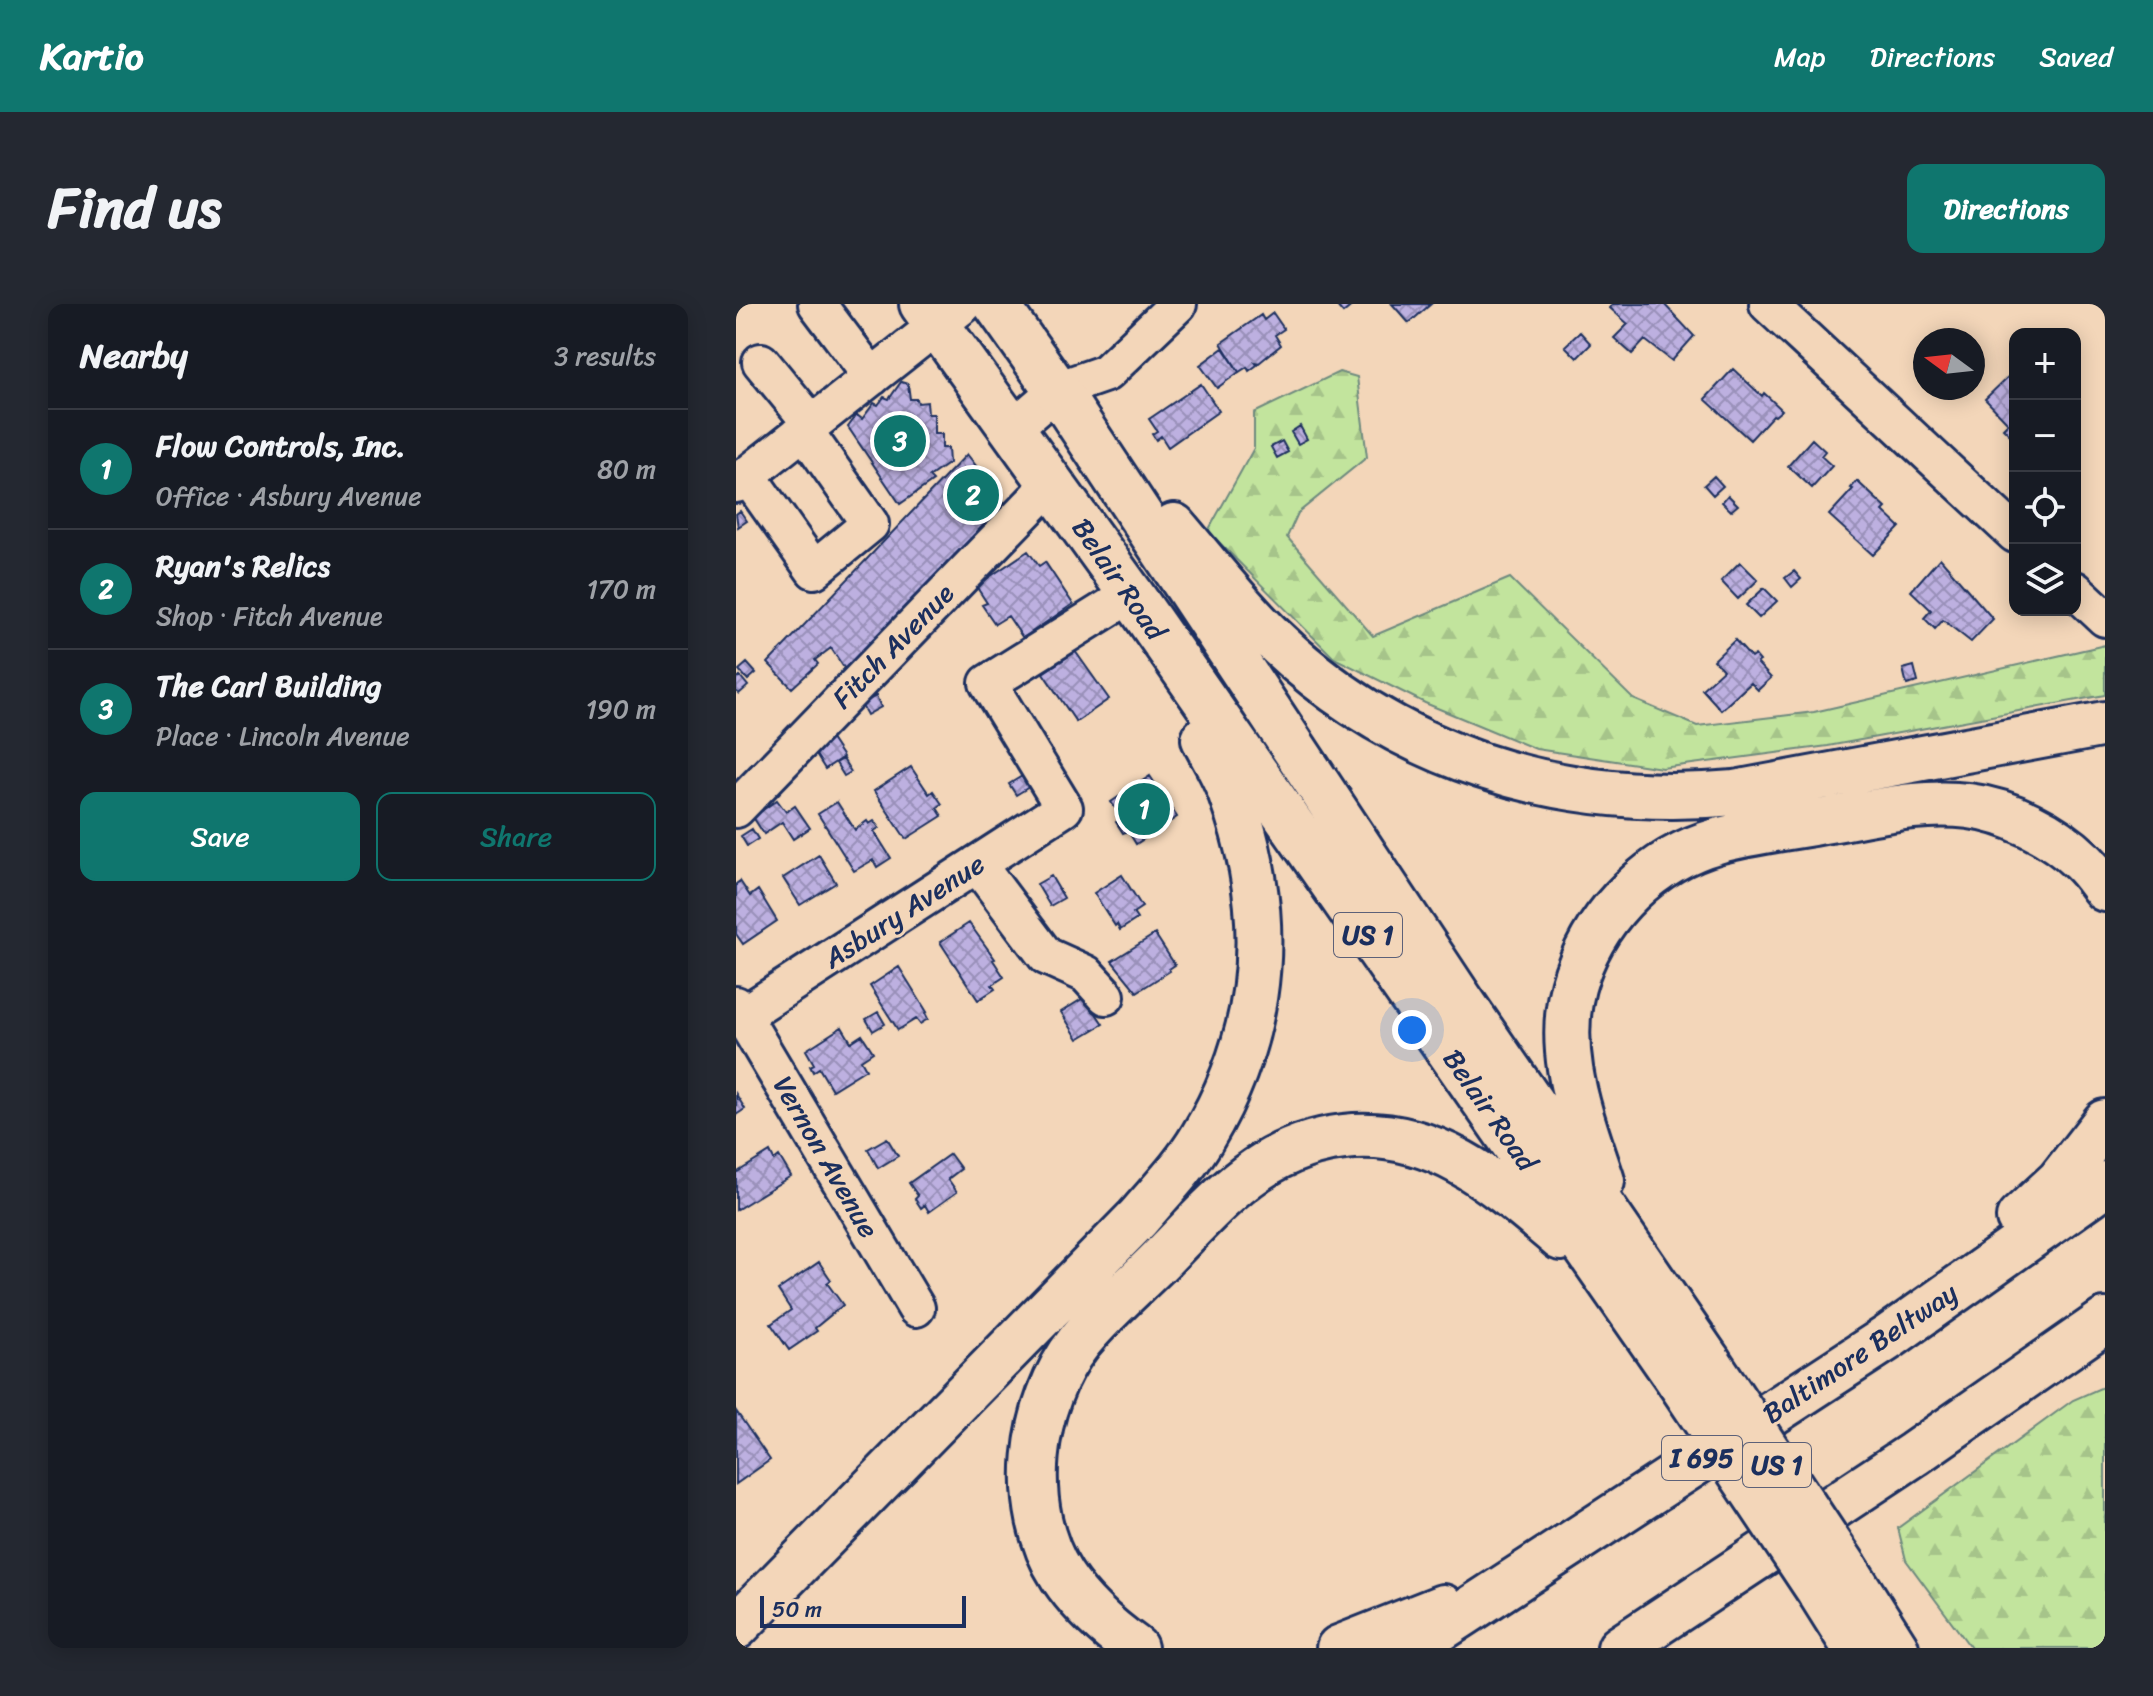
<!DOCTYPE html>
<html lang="en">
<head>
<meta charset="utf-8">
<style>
  body { margin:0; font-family:Sriracha,sans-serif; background:#242831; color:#f1f3f6 }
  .controls { position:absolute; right:24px; top:24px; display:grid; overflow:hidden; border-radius:16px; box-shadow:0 4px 20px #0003 }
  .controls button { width:72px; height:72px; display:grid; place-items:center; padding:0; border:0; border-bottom:2px solid #363941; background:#171b24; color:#f1f3f6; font:40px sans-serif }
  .compass { position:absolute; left:1177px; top:24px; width:72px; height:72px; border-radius:50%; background:#171b24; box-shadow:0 4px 20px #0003; rotate:285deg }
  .scale { position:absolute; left:24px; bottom:20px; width:206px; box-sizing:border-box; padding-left:8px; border:4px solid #1b2f5e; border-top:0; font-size:22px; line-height:28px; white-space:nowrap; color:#1b2f5e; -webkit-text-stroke:6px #f3d6b9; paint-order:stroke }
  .you { position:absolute; left:676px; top:726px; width:28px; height:28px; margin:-20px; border:6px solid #fff; border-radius:50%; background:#1a73e8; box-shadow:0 0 0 12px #1a73e833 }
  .badge { display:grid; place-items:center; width:52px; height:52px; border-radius:50%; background:#0f766e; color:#fff; font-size:26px; font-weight:700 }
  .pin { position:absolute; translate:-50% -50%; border:4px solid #fff; box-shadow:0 2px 8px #0006 }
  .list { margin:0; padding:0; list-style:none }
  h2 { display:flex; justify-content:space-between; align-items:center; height:104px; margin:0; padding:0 32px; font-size:34px }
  h2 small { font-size:26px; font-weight:400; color:#9ea1a6 }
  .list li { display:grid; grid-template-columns:52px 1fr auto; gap:24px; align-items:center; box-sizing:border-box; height:120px; padding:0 32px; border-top:2px solid #363941 }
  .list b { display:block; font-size:30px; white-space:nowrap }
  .list p { margin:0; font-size:26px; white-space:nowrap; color:#9ea1a6 }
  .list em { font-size:26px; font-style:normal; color:#9ea1a6 }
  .actions { display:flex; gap:16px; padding:24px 32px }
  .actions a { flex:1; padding:18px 0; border:2px solid #0f766e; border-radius:16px; text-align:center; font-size:28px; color:#0f766e }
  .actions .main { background:#0f766e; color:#fff }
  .icon { flex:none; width:44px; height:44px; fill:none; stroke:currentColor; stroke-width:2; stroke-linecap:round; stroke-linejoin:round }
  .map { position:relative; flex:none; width:1369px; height:1344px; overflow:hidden; border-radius:16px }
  header { display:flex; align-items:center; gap:48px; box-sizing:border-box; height:112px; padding:0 40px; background:#0f766e; color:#fff }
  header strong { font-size:38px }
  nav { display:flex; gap:44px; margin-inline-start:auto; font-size:28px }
  .intro { display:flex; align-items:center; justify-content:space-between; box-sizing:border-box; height:192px; padding:0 48px }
  h1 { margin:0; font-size:56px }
  .button { padding:20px 36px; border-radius:16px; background:#0f766e; color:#fff; font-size:28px; font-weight:700 }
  main { display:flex; gap:48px; padding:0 48px }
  aside { flex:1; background:#171b24; border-radius:16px; box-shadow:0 4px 20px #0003 }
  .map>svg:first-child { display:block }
  .forest { fill:url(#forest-firs); stroke:#6e8a7e; stroke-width:2 }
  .building { fill:url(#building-cross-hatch); stroke:#1b2f5e; stroke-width:2 }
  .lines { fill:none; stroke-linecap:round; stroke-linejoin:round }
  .minor-casing { stroke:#1b2f5e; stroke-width:42 }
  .highway-casing { stroke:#1b2f5e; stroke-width:50 }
  .minor { stroke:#f3d6b9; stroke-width:36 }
  .highway { stroke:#f3d6b9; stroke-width:44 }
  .highway-bridge-casing { stroke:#1b2f5e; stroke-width:50; stroke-linecap:butt }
  .highway-bridge { stroke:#f3d6b9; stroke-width:44 }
  .labels { text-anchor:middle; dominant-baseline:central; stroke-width:6; stroke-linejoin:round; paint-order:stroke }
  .shield { fill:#f3d6b9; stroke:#5c6179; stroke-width:2 }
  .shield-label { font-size:26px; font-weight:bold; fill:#1b2f5e }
  .street-label { font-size:28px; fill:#1b2f5e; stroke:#f3d6b9 }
</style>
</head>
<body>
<header>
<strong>Kartio</strong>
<nav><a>Map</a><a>Directions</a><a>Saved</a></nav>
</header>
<div class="intro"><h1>Find us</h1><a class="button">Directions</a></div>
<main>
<aside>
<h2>Nearby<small>3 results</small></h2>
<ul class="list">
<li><span class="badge">1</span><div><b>Flow Controls, Inc.</b><p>Office · Asbury Avenue</p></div><em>80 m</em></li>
<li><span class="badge">2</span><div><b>Ryan's Relics</b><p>Shop · Fitch Avenue</p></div><em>170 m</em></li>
<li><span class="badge">3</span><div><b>The Carl Building</b><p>Place · Lincoln Avenue</p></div><em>190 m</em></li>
</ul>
<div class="actions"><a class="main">Save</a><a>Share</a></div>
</aside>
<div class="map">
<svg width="1369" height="1344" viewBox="0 0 1369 1344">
  <defs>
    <pattern id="forest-firs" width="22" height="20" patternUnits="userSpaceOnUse" patternTransform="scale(2)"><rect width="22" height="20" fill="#c2e49d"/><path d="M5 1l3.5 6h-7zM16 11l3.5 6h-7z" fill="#a6c48a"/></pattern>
    <pattern id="building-cross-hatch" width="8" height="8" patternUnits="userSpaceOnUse" patternTransform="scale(2)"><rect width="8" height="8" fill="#bdb0e0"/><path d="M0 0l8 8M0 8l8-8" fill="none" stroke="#9990b9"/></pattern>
  </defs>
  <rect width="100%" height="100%" fill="#f3d6b9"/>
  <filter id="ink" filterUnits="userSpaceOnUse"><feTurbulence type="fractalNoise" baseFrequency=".0125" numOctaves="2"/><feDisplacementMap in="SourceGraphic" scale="16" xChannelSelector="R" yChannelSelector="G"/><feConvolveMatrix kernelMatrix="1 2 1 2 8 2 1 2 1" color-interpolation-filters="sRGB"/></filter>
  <g filter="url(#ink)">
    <path class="forest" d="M603 68 621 73 631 153 562 209 551 233 637 332 774 274 897 395 961 422 1078 408 1369 341V391L1092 442 926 464 800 445 689 399 598 354 472 227 518 144V109Z
      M1369 1082V1344H1235L1170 1256 1162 1224 1337 1096Z"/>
    <path class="building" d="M599 0H618L607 9Z
      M656 0H695L673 19Z
      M877 0H928L958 32 936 57 909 36 896 50 878 34 892 20 874 4Z
      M537 9 548 25 539 31 545 41 523 59 519 58 521 61 513 67 511 63 503 68 485 39 525 11 528 16Z
      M844 28 855 40 841 54 829 42Z
      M487 44 503 68 481 84 464 61Z
      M997 65 1026 92 1028 89 1046 106 1039 112 1037 111 1014 136 969 95Z
      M1279 66V136L1267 124 1272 119 1249 95Z
      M165 78 172 80 174 95H181L182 99 191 98 192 110H198V130H206V144H212L213 159 193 173 197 177 164 200 112 123 121 111 126 115 138 99 142 101 148 93 153 95Z
      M465 80 483 107 432 143 425 132 420 136 416 130 421 127 413 115Z
      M564 122 571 135 562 140 555 128Z
      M1076 135 1089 147 1085 152 1096 162 1076 184 1052 162Z
      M546 137 552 148 541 154 535 143Z
      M231 150 270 201 112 370 95 344 79 356 82 360 56 384 32 359Z
      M978 172 987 182 977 191 968 181Z
      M1121 177 1150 204 1147 207 1164 223 1137 251 1093 211 1117 185 1115 184Z
      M992 191 1002 201 995 207 986 198Z
      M4 207 11 217 2 223 0 210Z
      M292 247 303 262 309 258 337 300 287 334 272 312 259 320 246 301 251 299 240 282Z
      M1204 254 1257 315 1235 338 1207 316 1199 325 1188 314 1195 306 1175 287Z
      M1004 258 1022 276 1002 295 985 277Z
      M1058 267 1065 275 1056 283 1049 274Z
      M1028 284 1041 297 1023 314 1010 301Z
      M999 336 1015 354 1019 351 1024 357 1021 359 1035 374 1022 386 1015 379 985 406 966 385 987 366 978 356Z
      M339 347 373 395 340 418 307 369Z
      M11 359 20 369 12 376 3 366Z
      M1178 362 1182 378 1171 381 1167 365Z
      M4 372 12 382 3 390 0 387V375Z
      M140 392 145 403 131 411 125 400Z
      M95 435 107 453 89 465 77 446Z
      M107 455 115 468 108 472 100 459Z
      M175 463 193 490 197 487 206 500 201 504 206 512 170 535 138 487Z
      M286 472 293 483 280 491 273 480Z
      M414 472 441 513 400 540 392 527 387 529 380 518 386 514 375 498Z
      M41 496 50 508 59 502 74 524 57 535 46 518 28 530 17 513Z
      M101 498 119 526 131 517 133 520 138 517 143 524 138 527 155 554 141 563 137 556 118 567 82 510Z
      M16 525 22 535 11 542 5 532Z
      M83 551 100 579 64 601 47 574Z
      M386 571 406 603 397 609 401 615 384 626 381 620 379 622 358 589Z
      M315 572 328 594 314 602 301 580Z
      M4 577 14 592 22 586 41 617 7 640 0 630V580Z
      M233 619 259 655 257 656 268 673 256 681 259 685 242 696 204 638Z
      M419 630 439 661 433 665 434 667 401 688 376 657Z
      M163 663 191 708 189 709 192 715 184 720 180 715 162 726 134 682Z
      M349 693 367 720 342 735 325 708Z
      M142 708 149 720 137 727 130 715Z
      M106 723 115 738 126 731 137 748 125 756 130 765 96 786 83 764 77 768 74 762 78 760 70 746Z
      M0 790 9 805 0 811Z
      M151 834 162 852 142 864 132 845Z
      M34 848 38 856 43 852 55 872 0 906V869Z
      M214 850 225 865 212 875 221 888 193 908 189 901 185 904 179 895 182 892 173 879Z
      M83 958 95 976 91 979 107 1001 79 1024 81 1027 53 1046 35 1020 55 1006 42 986Z
      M0 1107 34 1156 0 1180Z"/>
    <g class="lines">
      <defs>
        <path id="minor" d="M81 0 136 73
          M1032 0 1279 230
          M25 58 76 120
          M276 125 321 86 370 69 442 0
          M11 171 78 266 134 220 68 126
          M0 180 228 0
          M1339 286 1369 314
          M0 505 315 180
          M241 560 310 652 350 670 370 692
          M0 701 180 1004
          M7 711 328 504 252 379 395 290"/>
        <path id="highway" d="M186 0 395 290 943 1077
          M260 0 321 86 724 695 972 1057
          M438 222C468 257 497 295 530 328 657 454 823 505 999 489L1369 420
          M866 877C844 810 816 741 841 670 863 608 916 555 981 537 1017 527 1057 523 1094 516 1140 508 1186 496 1233 502 1273 507 1317 529 1346 557 1355 565 1362 576 1369 585
          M1283 914 1323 877 1369 818
          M1110 1265 1160 1344
          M1082 1285 1119 1344
          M0 1323 402 914C424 888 449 863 466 834 532 725 538 608 495 490 489 471 477 453 468 435
          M399 1344C371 1324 345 1301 326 1272 282 1204 294 1100 343 1038 368 1007 401 980 429 951 486 893 530 838 618 832 704 827 764 883 825 934
          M603 1344 707 1303
          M675 1344 1153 1033 1369 880
          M884 1344 1178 1150 1369 1017"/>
      </defs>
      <use href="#minor" class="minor-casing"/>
      <use href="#highway" class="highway-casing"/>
      <use href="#minor" class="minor"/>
      <use href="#highway" class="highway"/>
      <defs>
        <path id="highway-bridge" d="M972 1057 1110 1265
          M943 1077 1082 1285"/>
      </defs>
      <use href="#highway-bridge" class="highway-bridge-casing"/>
      <use href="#highway-bridge" class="highway-bridge"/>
    </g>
  </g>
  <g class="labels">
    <g class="shield">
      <rect x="598" y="609" width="68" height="44" rx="6"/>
      <rect x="926" y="1132" width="80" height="44" rx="6"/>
      <rect x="1007" y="1139" width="68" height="44" rx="6"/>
    </g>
    <g class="shield-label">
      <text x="632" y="631">US 1</text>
      <text x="966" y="1154">I 695</text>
      <text x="1041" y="1161">US 1</text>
    </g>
    <g class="street-label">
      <text transform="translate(383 275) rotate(55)">Belair Road</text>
      <text transform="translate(157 342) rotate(-46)">Fitch Avenue</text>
      <text transform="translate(168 607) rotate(-33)">Asbury Avenue</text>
      <text transform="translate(754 806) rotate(55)">Belair Road</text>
      <text transform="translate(90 853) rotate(60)">Vernon Avenue</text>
      <text transform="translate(1124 1049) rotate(-34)">Baltimore Beltway</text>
    </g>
  </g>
</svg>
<div class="controls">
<button>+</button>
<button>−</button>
<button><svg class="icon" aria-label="locate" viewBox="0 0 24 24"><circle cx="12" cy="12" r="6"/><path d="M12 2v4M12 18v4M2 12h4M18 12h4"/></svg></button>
<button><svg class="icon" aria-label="layers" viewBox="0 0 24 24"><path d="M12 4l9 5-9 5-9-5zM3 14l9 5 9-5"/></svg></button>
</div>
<svg class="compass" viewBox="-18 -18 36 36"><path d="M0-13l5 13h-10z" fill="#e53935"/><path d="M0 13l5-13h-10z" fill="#9ea1a6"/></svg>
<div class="scale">50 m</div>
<div class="you"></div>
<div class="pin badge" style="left:408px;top:505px">1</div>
<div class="pin badge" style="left:237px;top:191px">2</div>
<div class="pin badge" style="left:164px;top:137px">3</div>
</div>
</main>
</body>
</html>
